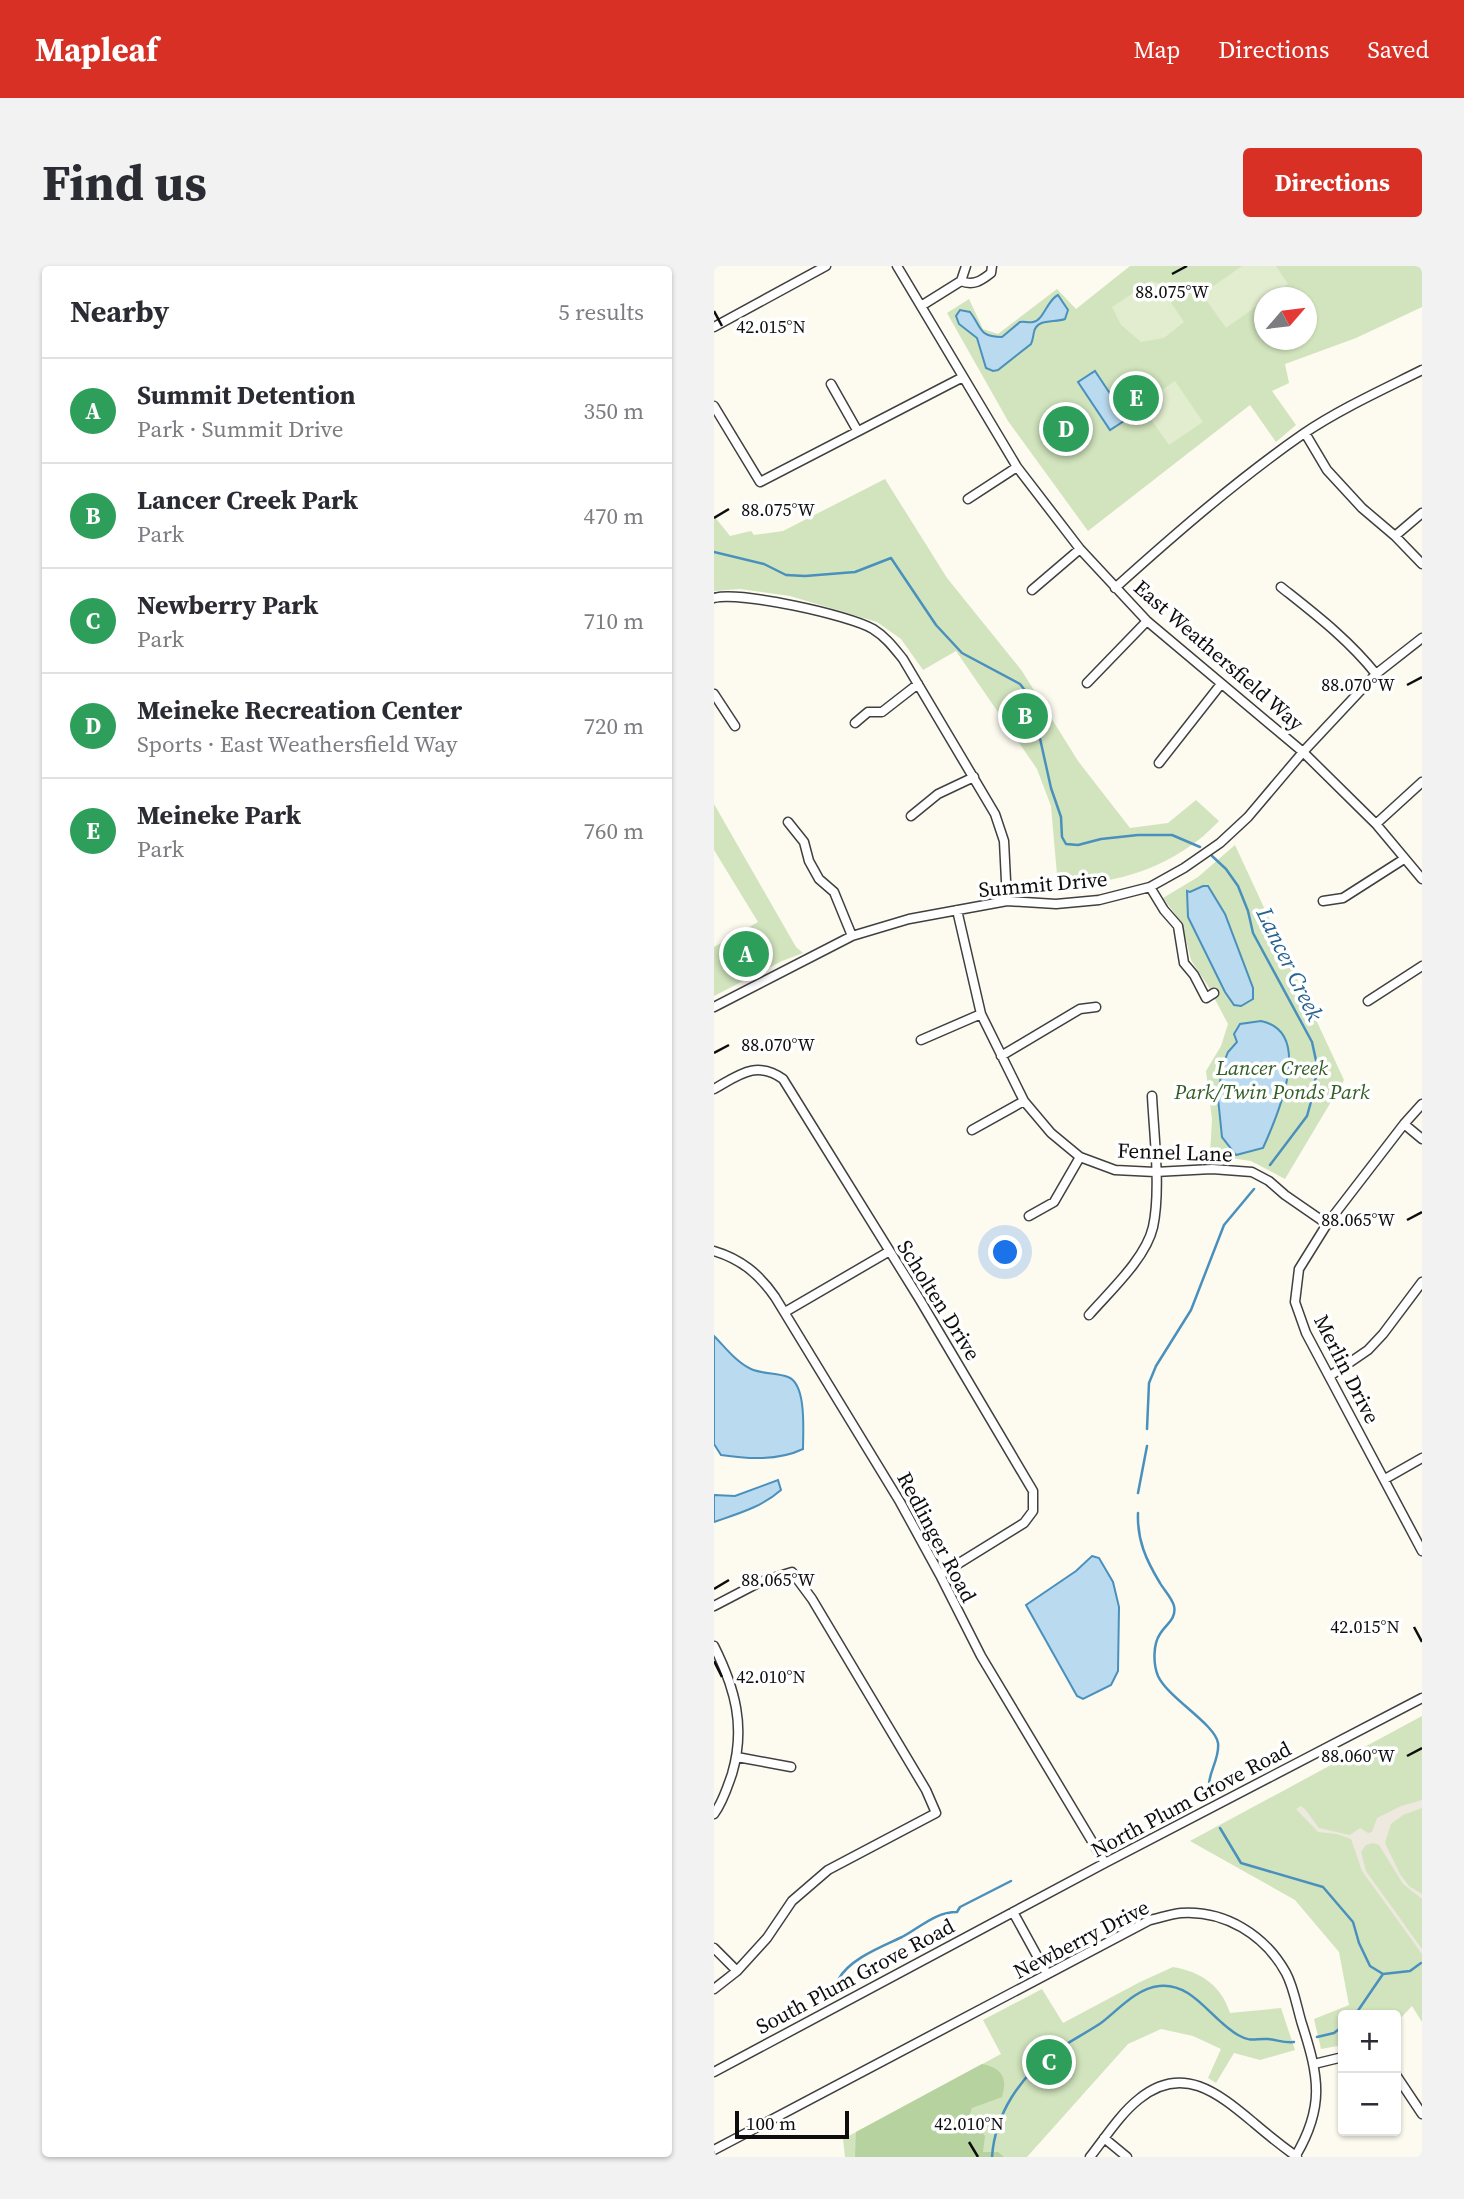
<!DOCTYPE html>
<html lang="en">
<head>
<meta charset="utf-8">
<style>
  body { margin:0; font-family:"Source Serif 4",serif; background:#f2f2f3; color:#2b2b33 }
  .controls { position:absolute; right:21px; bottom:21px; display:grid; overflow:hidden; border-radius:7px; box-shadow:0 2px 5px #0004 }
  .controls button { width:63px; height:63px; display:grid; place-items:center; padding:0; border:0; border-bottom:2px solid #e1e1e2; background:#fff; color:#2b2b33; font:35px sans-serif }
  .compass { position:absolute; left:540px; top:21px; width:63px; height:63px; border-radius:50%; background:#fff; box-shadow:0 2px 5px #0004; rotate:62deg }
  .scale { position:absolute; left:21px; bottom:18px; width:114px; box-sizing:border-box; padding-left:7px; border:4px solid #0d0d0d; border-top:0; font-size:19px; line-height:24px; white-space:nowrap; color:#0d0d0d; -webkit-text-stroke:5px #fff; paint-order:stroke }
  .you { position:absolute; left:292px; top:987px; width:24px; height:24px; margin:-18px; border:5px solid #fff; border-radius:50%; background:#1a73e8; box-shadow:0 0 0 10px #1a73e833 }
  .badge { display:grid; place-items:center; width:46px; height:46px; border-radius:50%; background:#d93025; color:#fff; font-size:23px; font-weight:700 }
  .pin { position:absolute; translate:-50% -50%; border:4px solid #fff; box-shadow:0 2px 7px #0006 }
  .list { margin:0; padding:0; list-style:none }
  h2 { display:flex; justify-content:space-between; align-items:center; height:91px; margin:0; padding:0 28px; font-size:30px }
  h2 small { font-size:23px; font-weight:400; color:#7c7c81 }
  .list li { display:grid; grid-template-columns:46px 1fr auto; gap:21px; align-items:center; box-sizing:border-box; height:105px; padding:0 28px; border-top:2px solid #e1e1e2 }
  .list b { display:block; font-size:26px; white-space:nowrap }
  .list p { margin:0; font-size:23px; white-space:nowrap; color:#7c7c81 }
  .list em { font-size:23px; font-style:normal; color:#7c7c81 }
  .map { position:relative; flex:none; width:708px; height:1891px; overflow:hidden; border-radius:7px }
  header { display:flex; align-items:center; gap:42px; box-sizing:border-box; height:98px; padding:0 35px; background:#d93025; color:#fff }
  header strong { font-size:33px }
  nav { display:flex; gap:38px; margin-inline-start:auto; font-size:24px }
  .intro { display:flex; align-items:center; justify-content:space-between; box-sizing:border-box; height:168px; padding:0 42px }
  h1 { margin:0; font-size:49px }
  .button { padding:18px 32px; border-radius:7px; background:#d93025; color:#fff; font-size:24px; font-weight:700 }
  main { display:flex; gap:42px; padding:0 42px }
  aside { flex:1; background:#fff; border-radius:7px; box-shadow:0 2px 5px #0004 }
  .map>svg:first-child { display:block }
  .green { fill:#d1e4bd; fill-rule:evenodd }
  .forest { fill:#b6d29e }
  .pitch { fill:#e2ecce }
  .plaza { fill:#ede9df }
  .water { fill:#badbef; stroke:#4a90bd; stroke-width:2 }
  .lines { fill:none; stroke-linecap:round; stroke-linejoin:round }
  .stream { stroke:#4a90bd; stroke-width:2.5 }
  .minor-casing { stroke:#404040; stroke-width:11 }
  .minor { stroke:#fff; stroke-width:8 }
  .ticks { fill:none; stroke:#0d0d0d; stroke-width:2.5 }
  .labels { text-anchor:middle; dominant-baseline:central; stroke-width:7; stroke-linejoin:round; paint-order:stroke }
  .street-label { font-size:21px; fill:#0d0d0d; stroke:#fff }
  .park-label { font-size:21px; font-style:italic; fill:#325d25; stroke:#fff }
  .water-label { font-size:23px; font-style:italic; fill:#266390; stroke:#fff }
  .ticks-label { font-size:18px; text-anchor:middle; fill:#0d0d0d; stroke:#fff; stroke-width:7; stroke-linejoin:round; paint-order:stroke }
</style>
</head>
<body>
<header>
<strong>Mapleaf</strong>
<nav><a>Map</a><a>Directions</a><a>Saved</a></nav>
</header>
<div class="intro"><h1>Find us</h1><a class="button">Directions</a></div>
<main>
<aside>
<h2>Nearby<small>5 results</small></h2>
<ul class="list">
<li><span class="badge" style="background:#2e9e5b">A</span><div><b>Summit Detention</b><p>Park · Summit Drive</p></div><em>350 m</em></li>
<li><span class="badge" style="background:#2e9e5b">B</span><div><b>Lancer Creek Park</b><p>Park</p></div><em>470 m</em></li>
<li><span class="badge" style="background:#2e9e5b">C</span><div><b>Newberry Park</b><p>Park</p></div><em>710 m</em></li>
<li><span class="badge" style="background:#2e9e5b">D</span><div><b>Meineke Recreation Center</b><p>Sports · East Weathersfield Way</p></div><em>720 m</em></li>
<li><span class="badge" style="background:#2e9e5b">E</span><div><b>Meineke Park</b><p>Park</p></div><em>760 m</em></li>
</ul>
</aside>
<div class="map">
<svg width="708" height="1891" viewBox="0 0 708 1891">
  <rect width="100%" height="100%" fill="#fdfaef"/>
  <path class="green" d="M416 0H708V41L642 72 571 98 575 117 558 125 582 159 562 176 536 139 374 265 294 155 233 47 255 33 269 63 284 68 343 23 362 43ZM550 32H592V74H550Z
    M171 213 233 312 308 405 364 495 416 562 454 557 482 534 505 555C463 600 405 618 344 620L337 540 323 503 242 385 209 404 187 373 163 356 76 330 26 323 0 325V250L16 270 37 265 40 269 69 265Z
    M0 538 82 681 89 687 68 695 0 730V681L44 656 0 584Z
    M521 579 630 814 571 913 537 895 496 889 498 853 492 805 507 780 514 758 494 720 477 694 468 657 449 632 484 611Z
    M708 1450V1756L698 1740 682 1757V1749H629V1779L607 1783 600 1753 635 1739 625 1686 581 1634 476 1575Z
    M459 1701C487 1706 507 1719 516 1747L567 1742 581 1784 546 1794 520 1787 502 1817 494 1812 507 1783 479 1770 447 1763 414 1778 313 1891H131L129 1873 287 1788 269 1754 328 1723 349 1757 426 1716Z"/>
  <path class="forest" d="M268 1798C288 1802 294 1812 288 1831L258 1842 255 1851 271 1870 269 1886H284L290 1891H141L142 1866Z"/>
  <path class="pitch" d="M528 0H562L574 18 556 31 550 32V35L512 62 488 28Z
    M437 15 444 17 470 56 450 72 427 76 407 59 398 41Z
    M461 115 489 156 455 179 434 149 450 138 443 127Z"/>
  <path class="plaza" d="M708 1534V1542L689 1549 677 1558 671 1577 686 1608 695 1620 708 1628V1633L689 1618 665 1579 659 1577 652 1579 647 1586 652 1605 708 1683V1688L648 1605 637 1573 623 1568 604 1566 582 1543 587 1540 591 1543 605 1562 636 1569 646 1562 654 1567 658 1566 663 1552 687 1540Z"/>
  <path class="water" d="M344 29 354 44 351 53C340 57 323 52 320 66 319 70 319 74 317 78L284 104 279 105 272 102 263 72 245 58 242 50 246 44 256 46C268 61 264 71 288 71L306 56C310 55 314 57 319 56 330 54 333 34 344 29Z
    M381 105 413 153 396 164 364 116Z
    M489 620H494L511 648 539 722V733L527 740 520 739 511 726 474 651 473 625 476 626Z
    M547 755C601 766 563 851 549 882L522 889 508 871 504 832 508 801 514 786 523 776 520 768 526 758Z
    M0 1070C11 1081 22 1096 37 1103 48 1108 63 1107 74 1111 93 1118 89 1166 89 1183 64 1195 34 1193 7 1189L0 1178Z
    M64 1214 67 1224C48 1241 23 1248 0 1256V1229L21 1230Z
    M378 1290 385 1292 399 1316 405 1341 404 1405 397 1419 369 1433 363 1430 312 1339 362 1305Z"/>
  <g class="lines">
    <path class="stream" d="M0 286 50 298 72 309 91 310 141 306 177 292 222 359 248 387 306 418 317 432 337 522 347 551 348 571 352 578 364 579 387 573 424 569H458L486 581
      M498 590 512 603 524 620 534 645 539 667 598 776 603 799 600 825 593 850 556 899
      M433 1163 435 1117 442 1100 477 1044 510 959 540 923
      M424 1227 433 1180
      M424 1247C423 1274 432 1294 446 1317 450 1324 458 1332 460 1340 463 1353 451 1359 446 1368 439 1378 439 1398 444 1410 454 1432 501 1458 504 1477 506 1492 495 1505 495 1519
      M506 1562 527 1597 609 1621 639 1656 645 1677 656 1700 669 1708 696 1705 707 1697
      M124 1714C135 1693 167 1681 188 1671 207 1661 221 1646 243 1646L246 1641 297 1615
      M641 1749 669 1708
      M603 1771 620 1767 629 1760
      M278 1891C281 1848 306 1810 342 1785 356 1775 372 1767 387 1757 404 1744 423 1722 445 1720 479 1716 497 1754 524 1769 538 1777 541 1772 554 1773 564 1774 569 1777 580 1776"/>
    <defs>
      <path id="minor" d="M183 0 303 201 366 283 433 355 589 486 662 558 708 613
        M247 15C259 20 267 15 277 7L278 0
        M207 40 247 15 252 0
        M0 61 112 0
        M117 118 143 164
        M0 140 46 216 249 111
        M591 167 613 204 648 242 681 270 708 298
        M254 233 303 201
        M681 270 708 247
        M567 321C601 348 634 373 662 408
        M401 322C461 268 523 214 589 168 626 143 668 124 708 104
        M318 324 366 283
        M0 332C26 325 135 349 159 363 172 371 180 382 189 393L281 548 290 575 293 635
        M373 417 433 355
        M0 428 21 460
        M141 457 154 446H168L204 418
        M445 497 507 418
        M197 550 224 528 260 511
        M74 556 90 576 95 595 105 613 120 626 138 670
        M662 558 708 516
        M436 621 450 644 464 660 470 697 480 709 492 732 500 727
        M609 635 629 632 690 593
        M243 644 267 748 310 835 337 867 366 891 401 904 441 906 498 903 538 906 555 915 571 929 613 958
        M654 735 708 700
        M0 741 138 670 195 653 293 635 342 638 385 634 436 621 470 602 506 577 534 551 589 486 662 408 708 372
        M207 774 267 748
        M287 790 366 743 382 741
        M0 823C25 809 42 794 69 813L206 1034 319 1225V1245L310 1257 226 1309
        M708 838 690 858 613 958 585 1003 581 1036 592 1067 708 1285
        M690 858 708 873
        M258 864 310 835
        M315 950 340 936 366 891
        M0 985C27 993 45 1008 61 1031L186 1236 226 1309 267 1390 391 1597
        M71 1046 174 986
        M375 1049C396 1025 432 992 439 961 447 924 440 869 438 830
        M616 1110 654 1084 669 1068 708 1016
        M671 1213 708 1192
        M0 1340 46 1316 78 1306 98 1333 212 1524 222 1547 114 1604 78 1635 53 1672 23 1705 0 1723
        M0 1380C21 1422 32 1461 18 1508 13 1522 9 1536 0 1548
        M23 1491 77 1501
        M299 1646 333 1708
        M0 1682 23 1705
        M600 1798 629 1791
        M0 1806 391 1597 708 1432
        M682 1809 708 1848
        M390 1872 413 1891
        M0 1884 436 1654C446 1652 456 1648 467 1647 511 1644 551 1669 572 1707 580 1722 583 1742 588 1758 605 1811 611 1841 581 1891
        M376 1891C391 1872 406 1848 425 1833 469 1797 505 1828 540 1857 554 1869 568 1880 583 1891"/>
    </defs>
    <use href="#minor" class="minor-casing"/>
    <use href="#minor" class="minor"/>
  </g>
  <path class="ticks" d="M458 8 473 0M0 45 8 60M0 252 15 243M693 419 708 411M0 787 15 779M693 954 708 946M0 1323 15 1314M700 1361 708 1376M0 1395 8 1411M693 1490 708 1482M255 1876 264 1891"/>
  <g class="labels">
    <g class="street-label">
      <text transform="translate(505 389) rotate(41)">East Weathersfield Way</text>
      <text transform="translate(329 618) rotate(-5)">Summit Drive</text>
      <text transform="translate(461 886) rotate(2)">Fennel Lane</text>
      <text transform="translate(225 1034) rotate(58)">Scholten Drive</text>
      <text transform="translate(633 1103) rotate(63)">Merlin Drive</text>
      <text transform="translate(223 1271) rotate(62)">Redlinger Road</text>
      <text transform="translate(477 1533) rotate(-28)">North Plum Grove Road</text>
      <text transform="translate(367 1673) rotate(-27)">Newberry Drive</text>
      <text transform="translate(141 1710) rotate(-28)">South Plum Grove Road</text>
    </g>
    <g class="park-label">
      <text x="558" y="801">Lancer Creek<tspan x="558" dy="24">Park/Twin Ponds Park</tspan></text>
    </g>
    <g class="water-label">
      <text transform="translate(576 698) rotate(64)">Lancer Creek</text>
    </g>
  </g>
  <g class="ticks-label">
    <text x="458" y="32">88.075°W</text>
    <text x="57" y="67">42.015°N</text>
    <text x="64" y="250">88.075°W</text>
    <text x="644" y="425">88.070°W</text>
    <text x="64" y="785">88.070°W</text>
    <text x="644" y="960">88.065°W</text>
    <text x="64" y="1320">88.065°W</text>
    <text x="651" y="1367">42.015°N</text>
    <text x="57" y="1417">42.010°N</text>
    <text x="644" y="1496">88.060°W</text>
    <text x="255" y="1864">42.010°N</text>
  </g>
</svg>
<div class="controls">
<button>+</button>
<button>−</button>
</div>
<svg class="compass" viewBox="-18 -18 36 36"><path d="M0-13l5 13h-10z" fill="#e53935"/><path d="M0 13l5-13h-10z" fill="#7c7c81"/></svg>
<div class="scale">100 m</div>
<div class="you"></div>
<div class="pin badge" style="left:32px;top:688px;background:#2e9e5b">A</div>
<div class="pin badge" style="left:311px;top:450px;background:#2e9e5b">B</div>
<div class="pin badge" style="left:335px;top:1796px;background:#2e9e5b">C</div>
<div class="pin badge" style="left:352px;top:163px;background:#2e9e5b">D</div>
<div class="pin badge" style="left:422px;top:132px;background:#2e9e5b">E</div>
</div>
</main>
</body>
</html>
